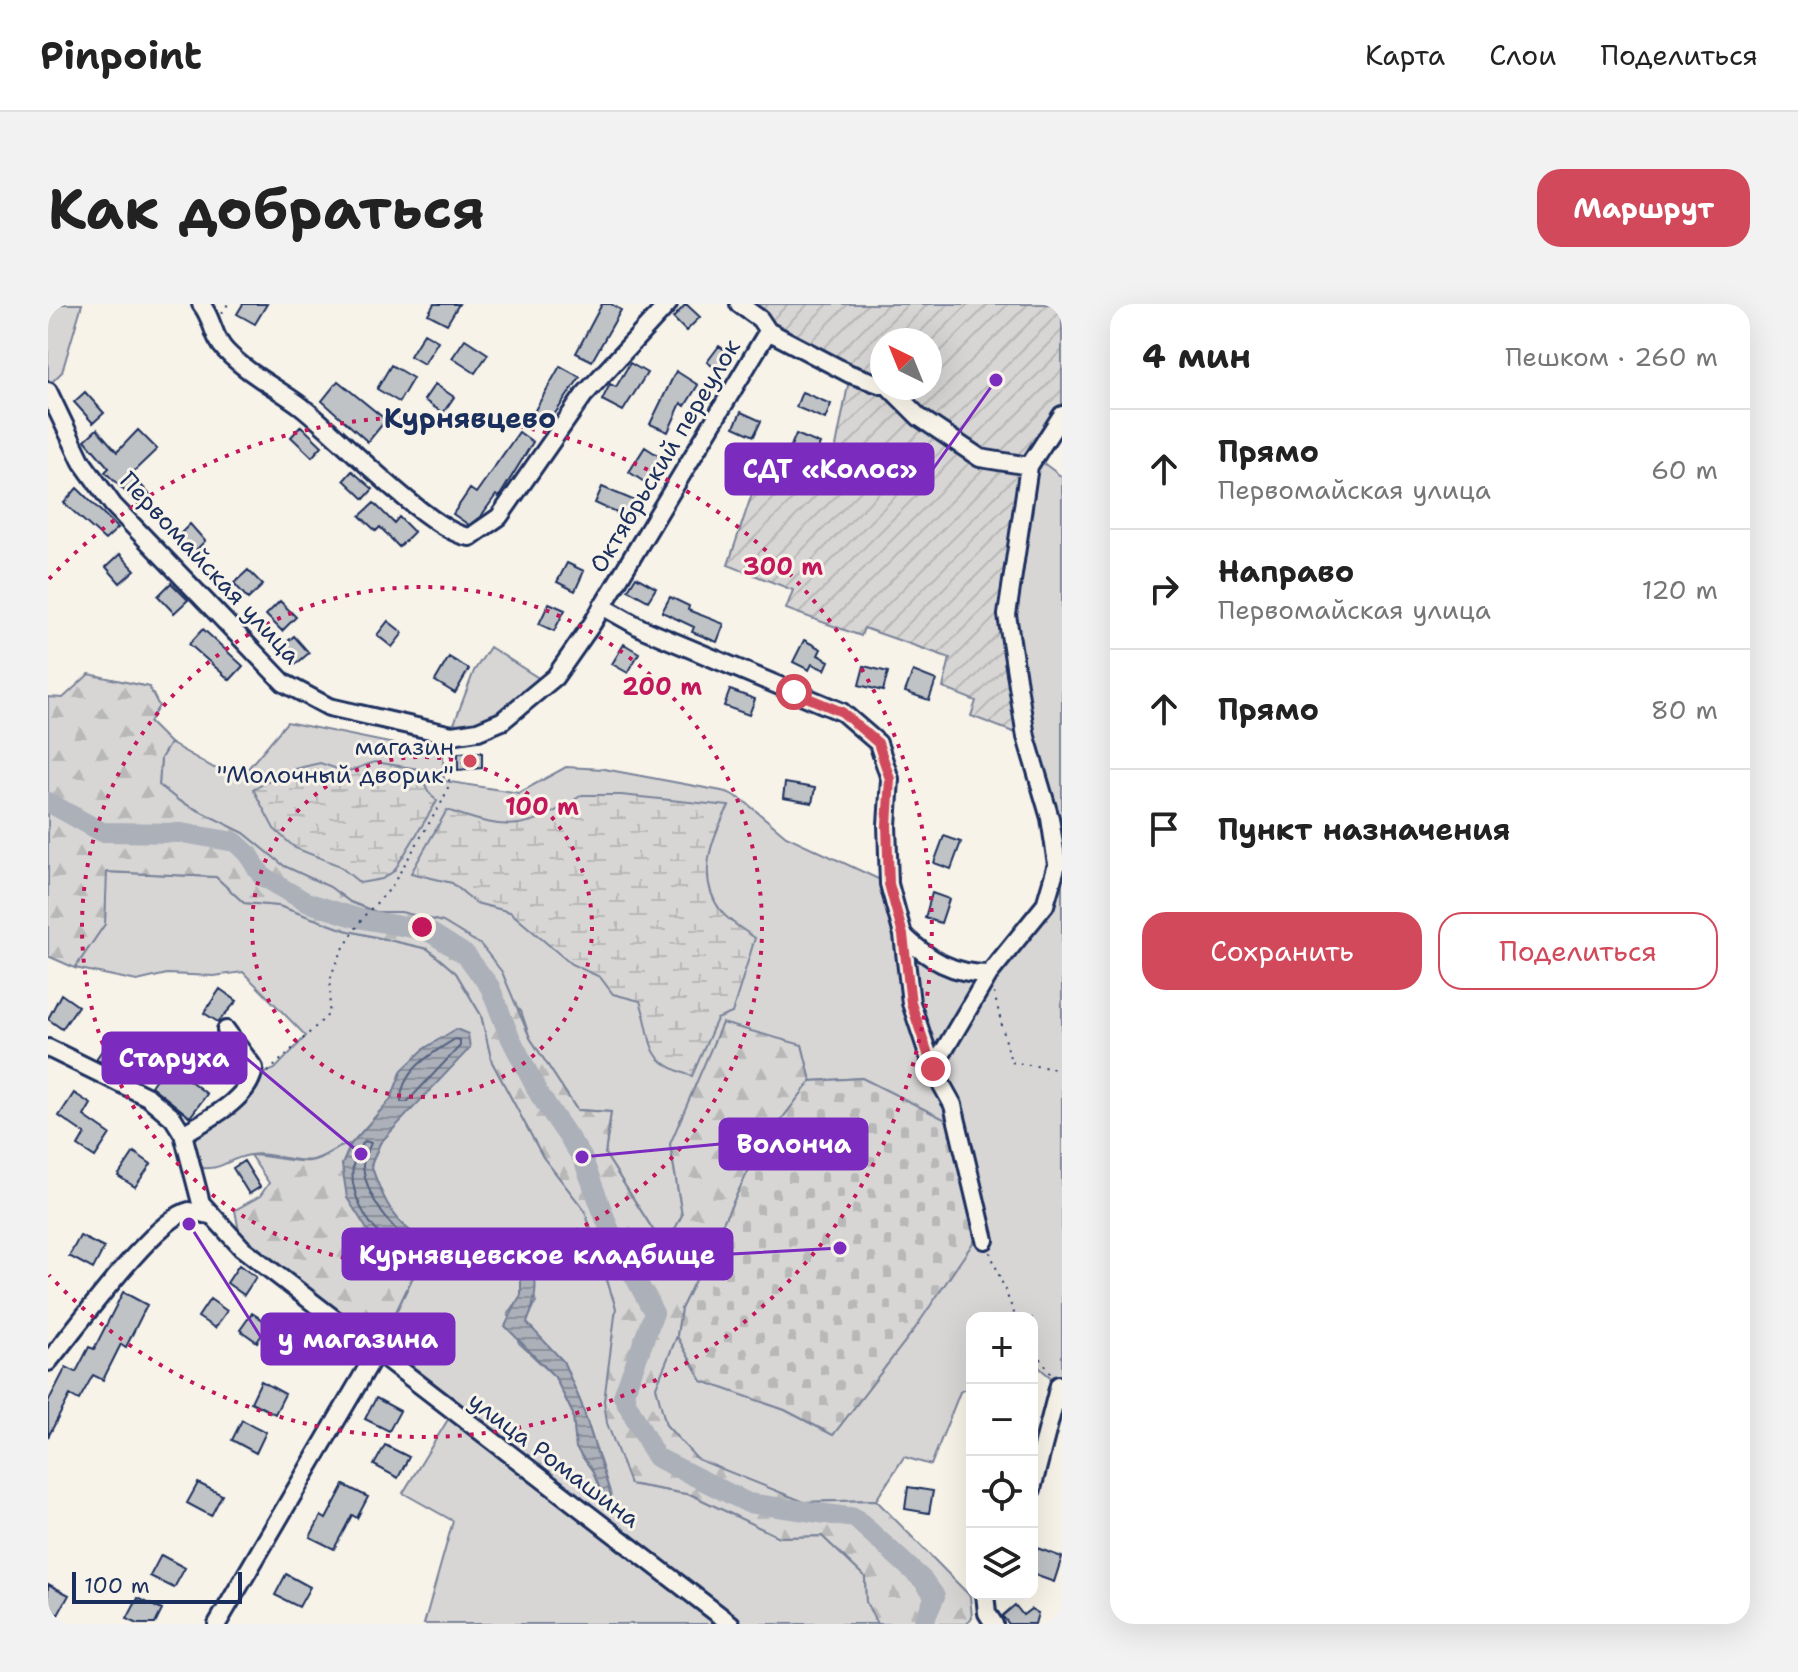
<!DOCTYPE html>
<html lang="ru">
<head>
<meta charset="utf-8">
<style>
  body { margin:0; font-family:"Shantell Sans",sans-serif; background:#f2f2f2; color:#222 }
  .controls { position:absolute; right:24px; bottom:24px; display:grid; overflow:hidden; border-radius:16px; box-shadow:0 8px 32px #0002 }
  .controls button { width:72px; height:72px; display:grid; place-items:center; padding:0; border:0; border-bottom:2px solid #e0e0e0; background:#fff; color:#222; font:40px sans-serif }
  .compass { position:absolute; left:822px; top:24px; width:72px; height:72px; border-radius:50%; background:#fff; box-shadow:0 8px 32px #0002; rotate:317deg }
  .scale { position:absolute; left:24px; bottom:20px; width:170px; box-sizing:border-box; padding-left:8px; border:4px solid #1b2f5e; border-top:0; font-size:22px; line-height:28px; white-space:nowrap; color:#1b2f5e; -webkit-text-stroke:6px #f7f3e8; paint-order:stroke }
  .stop { position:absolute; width:24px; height:24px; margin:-18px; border:6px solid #d1495b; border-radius:50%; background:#fff }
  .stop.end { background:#d1495b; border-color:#fff; box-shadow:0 2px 8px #0008 }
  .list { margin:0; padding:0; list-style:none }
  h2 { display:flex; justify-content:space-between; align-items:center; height:104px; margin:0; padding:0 32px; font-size:34px }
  h2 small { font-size:26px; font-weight:400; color:#767676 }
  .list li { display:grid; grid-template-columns:52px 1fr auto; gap:24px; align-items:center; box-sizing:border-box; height:120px; padding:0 32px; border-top:2px solid #e0e0e0 }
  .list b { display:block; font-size:30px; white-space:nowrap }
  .list p { margin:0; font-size:26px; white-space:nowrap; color:#767676 }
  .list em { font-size:26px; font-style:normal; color:#767676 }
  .actions { display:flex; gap:16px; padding:24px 32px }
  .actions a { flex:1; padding:18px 0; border:2px solid #d1495b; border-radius:24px; text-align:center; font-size:28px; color:#d1495b }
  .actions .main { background:#d1495b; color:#fff }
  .icon { flex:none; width:44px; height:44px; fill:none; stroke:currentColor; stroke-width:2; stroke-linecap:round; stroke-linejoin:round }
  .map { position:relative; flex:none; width:1014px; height:1320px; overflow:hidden; border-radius:24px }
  header { display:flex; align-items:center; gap:48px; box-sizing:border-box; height:112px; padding:0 40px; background:#fff; border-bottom:2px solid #e0e0e0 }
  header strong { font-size:38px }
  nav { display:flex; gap:44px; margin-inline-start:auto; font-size:28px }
  .intro { display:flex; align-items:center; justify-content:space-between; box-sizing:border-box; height:192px; padding:0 48px }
  h1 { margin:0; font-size:56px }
  .button { padding:20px 36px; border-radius:24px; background:#d1495b; color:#fff; font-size:28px; font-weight:700 }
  main { display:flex; gap:48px; padding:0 48px }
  aside { flex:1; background:#fff; border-radius:24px; box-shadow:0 8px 32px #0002 }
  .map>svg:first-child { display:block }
  .grass { fill:#d7d6d4; stroke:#798299; stroke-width:2; fill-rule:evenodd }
  .forest { fill:url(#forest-firs); stroke:#798299; stroke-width:2 }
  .wetland { fill:url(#wetland-marsh); stroke:#798299; stroke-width:2 }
  .cemetery { fill:url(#cemetery-stones); stroke:#798299; stroke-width:2 }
  .garden { fill:url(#garden-furrows); stroke:#798299; stroke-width:2; fill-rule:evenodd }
  .water { fill:url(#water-rules); stroke:#727c95; stroke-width:2 }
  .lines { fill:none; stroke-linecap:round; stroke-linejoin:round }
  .shore { stroke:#556382; stroke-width:2 }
  .river { stroke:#acb0b9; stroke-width:20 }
  .building { fill:#c0c3c5; stroke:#1b2f5e; stroke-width:2 }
  .minor-casing { stroke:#1b2f5e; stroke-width:22 }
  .path { stroke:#1b2f5e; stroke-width:2; stroke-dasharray:2 6; stroke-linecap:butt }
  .minor { stroke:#f7f3e8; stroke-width:16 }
  .route { stroke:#d1495b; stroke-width:10 }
  .ring { fill:none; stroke:#c2185b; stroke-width:4; stroke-dasharray:4 8 }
  .poi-dot { fill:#d1495b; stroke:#f7f3e8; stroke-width:3 }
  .labels { text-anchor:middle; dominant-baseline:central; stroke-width:6; stroke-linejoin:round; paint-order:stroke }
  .street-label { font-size:24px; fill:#1b2f5e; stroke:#f7f3e8 }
  .poi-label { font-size:24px; fill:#1b2f5e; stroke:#f7f3e8; text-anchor:end }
  .quarter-label { font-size:28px; font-weight:bold; fill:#1b2f5e; stroke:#f7f3e8 }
  .centre { fill:#c2185b; stroke:#f7f3e8; stroke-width:4 }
  .ring-label { font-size:24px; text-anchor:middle; font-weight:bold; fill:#c2185b; stroke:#f7f3e8; stroke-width:6; stroke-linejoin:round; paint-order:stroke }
  .leader { fill:none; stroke:#7b2cbf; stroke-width:3 }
  .callout-dot { fill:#7b2cbf; stroke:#f7f3e8; stroke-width:3 }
  .callout { fill:#7b2cbf; stroke:#7b2cbf; stroke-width:3 }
  .callout-label { font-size:26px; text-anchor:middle; font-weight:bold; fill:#fff }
</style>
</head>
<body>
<header>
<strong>Pinpoint</strong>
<nav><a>Карта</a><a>Слои</a><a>Поделиться</a></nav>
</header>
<div class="intro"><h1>Как добраться</h1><a class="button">Маршрут</a></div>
<main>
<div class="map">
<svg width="1014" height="1320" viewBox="0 0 1014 1320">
  <defs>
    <pattern id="forest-firs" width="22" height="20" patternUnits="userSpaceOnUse" patternTransform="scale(2)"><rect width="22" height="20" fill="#d7d6d4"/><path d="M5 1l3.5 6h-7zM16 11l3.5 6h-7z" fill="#b8b8b8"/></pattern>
    <pattern id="wetland-marsh" width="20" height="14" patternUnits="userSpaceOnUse" patternTransform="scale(2)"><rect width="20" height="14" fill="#d7d6d4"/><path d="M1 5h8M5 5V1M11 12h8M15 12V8" fill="none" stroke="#b8b8b8"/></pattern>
    <pattern id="cemetery-stones" width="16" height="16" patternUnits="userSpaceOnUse" patternTransform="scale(2)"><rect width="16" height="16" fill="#d7d6d4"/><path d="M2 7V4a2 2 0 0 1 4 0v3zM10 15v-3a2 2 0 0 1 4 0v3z" fill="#b8b8b8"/></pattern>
    <pattern id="garden-furrows" width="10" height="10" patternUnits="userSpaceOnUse" patternTransform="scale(2)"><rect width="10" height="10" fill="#d7d6d4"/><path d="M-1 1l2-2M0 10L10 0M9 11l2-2" fill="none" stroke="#b8b8b8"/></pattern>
    <pattern id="water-rules" width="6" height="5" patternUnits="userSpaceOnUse" patternTransform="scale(2)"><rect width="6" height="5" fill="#acb0b9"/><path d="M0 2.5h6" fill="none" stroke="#8b909a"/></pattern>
  </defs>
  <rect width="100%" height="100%" fill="#f7f3e8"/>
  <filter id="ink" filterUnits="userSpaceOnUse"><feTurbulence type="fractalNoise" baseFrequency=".0125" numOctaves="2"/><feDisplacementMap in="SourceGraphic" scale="16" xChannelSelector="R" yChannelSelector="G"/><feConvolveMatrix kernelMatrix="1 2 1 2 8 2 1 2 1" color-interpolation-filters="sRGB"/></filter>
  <g filter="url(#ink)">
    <path class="grass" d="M0 0H34L14 68 0 82Z
      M986 152 1014 173V1079L1011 1081 984 1057V1014H924V1081L912 1088 883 1161 856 1153 828 1196 756 1198 648 1155 618 1121 607 1083 629 1032 654 1077 737 1106 785 1131 868 1023 814 774 763 777 754 741 622 840 634 911 618 946 557 850 563 808 529 806 482 734 473 707 353 608H328L302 598 282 583 236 562 196 529 131 497 111 481 113 454 122 439 166 464 198 467 239 418 395 450 396 477 471 489 518 463 556 465 679 488 695 496 738 532 841 580 855 631 877 653 941 670 981 624 1009 560 959 311Z
      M442 343 492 375C469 402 443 420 406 420L426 367Z
      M58 568 168 573 196 599 231 602 297 626 380 645 408 669 433 711 444 758 495 853 537 907 568 1004 565 1041 582 1180 644 1191 731 1233 774 1232 817 1273 818 1298 829 1320H376L405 1217 355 1189 404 1109 329 1047 381 940C346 920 336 899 323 861L332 839 352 816 354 766 343 795 303 840C286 842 280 853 264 856 245 860 223 847 202 851 174 856 177 868 143 863L135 830 205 774 227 765 258 732 195 668 166 672 119 670 89 677 27 664 57 620ZM473 954 488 998 478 1019 515 1057 533 1099 563 1191 557 1196 544 1166 528 1144 525 1110 507 1073 471 1039 460 1011 473 991Z"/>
    <path class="forest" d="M41 370 101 383 111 402 101 418 122 439 113 454 111 481 131 497 196 529 236 562 282 583 302 598 328 608H353L395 618 433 641 454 668 482 734 529 806 563 808 557 850 617 945 634 911 622 840 674 719 754 741 763 777 711 845 633 1005 629 1032 608 1083 618 1121 649 1155 756 1198 828 1196 922 1292 924 1313 919 1320H829L818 1298 817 1273 774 1232 731 1233 644 1191 582 1180 559 1119 556 1097 568 1004 537 907 495 853 444 758 433 711 408 669 380 645 297 626 231 602 196 599 168 573 59 568 57 620 27 664 0 652V393L15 394Z
      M303 840 294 861 331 944 370 962 329 1047 194 944 187 906 212 892 221 879 202 851C221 851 243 859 262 857 279 855 285 842 303 840Z"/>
    <path class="wetland" d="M327 458 370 465 380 487 389 497 346 567 334 575 312 579 290 561 247 544 226 525 205 485 242 466 272 459 298 468Z
      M534 491H573L681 502C663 535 648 574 673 607 680 617 696 626 707 634L684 709 669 715 644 772C594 756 607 741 592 697L565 690 552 673 523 660 462 608 428 599 404 579 363 569 399 506C461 528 478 527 534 491Z"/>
    <path class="cemetery" d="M814 774 906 820 931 930 868 1023 785 1131 737 1106 654 1077 629 1032 633 1005 711 845 763 777Z"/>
    <path class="garden" d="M691 0H1014V111L986 152 959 311 978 433 923 412 928 397 895 384 902 354 816 324 813 332 738 305 745 286 680 261 715 157 775 179 787 148 802 71ZM834 36H882V84H834Z"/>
    <path class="water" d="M408 725 420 730 422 744 332 839 323 861C335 897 347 921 381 940L370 962 331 944 299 894 294 861 303 840 343 795 354 766 377 744Z
      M483 950C490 976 489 995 479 1019L515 1057 533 1099 563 1192 557 1197 544 1166 528 1144 525 1110 507 1073 457 1022 473 991V954Z"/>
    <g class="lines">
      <path class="shore" d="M407 735 412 736V742L359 798H353C352 767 384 749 407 735Z
        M317 837 323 839C320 847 314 856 315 864 320 895 343 926 368 942L365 951C324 941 283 872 317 837Z"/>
      <path class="river" d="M0 498 54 528 134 529 187 538 199 549 214 572 258 598 309 614 380 627 418 651 442 683 461 731 491 790 534 853 562 927 606 1009 575 1092 608 1153 700 1199 807 1214 875 1276 887 1292 875 1320"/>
    </g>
    <path class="building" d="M195 0H219L207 20 189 10Z
      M386 0H411L399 20 380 10Z
      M554 0H563L573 6 544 57 528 49Z
      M638 0 652 13 638 27 625 14Z
      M376 29 390 37 376 60 362 52Z
      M417 35 440 50 427 69 404 54Z
      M671 42 684 51 672 68 659 58Z
      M582 59 599 69 575 107 554 96 562 80 568 83Z
      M343 61 365 74 351 98 329 85Z
      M512 62 532 73 497 124 482 115Z
      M628 67 650 81 637 102 633 99 620 128 602 120Z
      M290 77 338 116 320 138 274 97Z
      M387 80 406 93 395 109 376 96Z
      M37 88 56 109 45 119 26 98Z
      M754 88 783 100 777 115 748 103Z
      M693 108 713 117 706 132 686 123Z
      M253 122 274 142 264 153 243 133Z
      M49 125 69 148 90 126 109 145 83 170 102 191 91 201 57 168 61 164 37 136Z
      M471 128 485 138 451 193 448 191 433 212 421 221 405 210 422 185 428 189Z
      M748 130 772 140 764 158 740 149Z
      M597 143 614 154 598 179 581 168Z
      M304 167 325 185 316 195 296 176Z
      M554 183 592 199 584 216 547 199Z
      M29 184 70 224 57 236 16 199Z
      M326 199 346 219 351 213 366 228 351 243 332 223 328 227 312 212Z
      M142 220 157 237 146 248 130 232Z
      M72 250 87 266 72 279 58 263Z
      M519 259 536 267 527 287 509 278Z
      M200 266 215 281 200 295 186 279Z
      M588 273 608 284 600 297 580 286Z
      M123 279 140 296 126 309 110 292Z
      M622 293 641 302 640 306 676 320 669 338 644 328 646 323 614 308Z
      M232 297 248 313 234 327 218 311Z
      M501 299 517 306 506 327 491 320Z
      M340 317 355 329 344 343 329 331Z
      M155 325 195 362 182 376 141 340Z
      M246 332 261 349 248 360 233 343Z
      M756 336 773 345 770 351 781 357 777 366 764 360 761 366 745 358Z
      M576 340 591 349 580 369 564 360Z
      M401 353 421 365 407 389 387 377Z
      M816 362 840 368 835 387 811 381Z
      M865 367 888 376 881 396 857 388Z
      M682 386 707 395 701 411 676 402Z
      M434 448V464L410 466V449Z
      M737 479 767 484 764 499 735 494Z
      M896 532 913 538 903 565 886 559Z
      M884 589 901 595 893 619 877 614Z
      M172 685 189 697 170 718 156 709Z
      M13 690 30 702 14 725 0 715Z
      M64 732 81 743 66 764 48 755Z
      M119 759 159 790 142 813 103 782Z
      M26 789 43 800 36 812 62 830 47 853 30 842 37 830 11 812Z
      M86 848 103 860 87 883 70 872Z
      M196 857 212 883 201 890 185 864Z
      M32 932 56 944 45 965 21 952Z
      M191 961 208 973 196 991 179 979Z
      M75 988 99 1001 78 1043 73 1040 55 1076 45 1071 31 1096 22 1091 0 1133V1098L18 1063 28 1068 41 1043 46 1045Z
      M162 995 179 1007 167 1024 150 1013Z
      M204 1009 221 1020 209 1038 192 1026Z
      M213 1077 237 1090 227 1110 203 1098Z
      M328 1094 352 1107 341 1127 317 1115Z
      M194 1116 218 1128 208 1149 184 1136Z
      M337 1141 361 1153 350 1174 326 1161Z
      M150 1179 174 1191 163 1212 139 1199Z
      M296 1181 320 1193 309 1214 304 1211 286 1245 262 1233 273 1212 278 1215Z
      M860 1183 885 1187 881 1209 857 1205Z
      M989 1244 1014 1253 1006 1278 984 1270Z
      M113 1251 137 1264 126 1284 102 1272Z
      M238 1270 262 1283 251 1303 227 1291Z
      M0 1280 21 1291 10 1311 0 1306Z
      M90 1294 114 1306 107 1320H90L79 1315Z
      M967 1301 975 1311 983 1305 990 1309 987 1320H961L954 1312Z"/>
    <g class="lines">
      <defs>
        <path id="minor" d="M153 0C166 16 164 33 178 47 199 69 229 84 253 102 288 129 384 230 422 233L451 213 536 91 620 0
          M691 0 712 15 720 27 802 70 834 81
          M842 84 871 113 932 154 981 162
          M0 87 34 158 65 201 236 379 281 403 404 431 430 427 454 417 507 373 544 320 720 27
          M554 302 595 325 794 408 830 439 842 475 839 521 841 580 855 631 863 699 885 765 905 801 937 936
          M855 631C881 656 905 670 941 670
          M0 744 100 793 125 814 135 830 153 899 194 944 683 1320
          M885 765 941 670 997 601 1009 560 1002 514 978 433 959 311 981 162 1014 111
          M135 830C160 815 202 795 206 764L178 726
          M0 1058C26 1027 107 914 141 907L161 911
          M984 1185 1011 1081
          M937 1290 939 1309 946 1320
          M169 1320 329 1047"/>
      </defs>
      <use href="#minor" class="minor-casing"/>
      <path class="path" d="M174 9 180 0
        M946 689 963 758 1014 766
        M220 768 281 710 283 671 295 645 316 612 342 585 395 496 401 481 403 444
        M942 948 968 1014
        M984 1041 1003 1070"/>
      <use href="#minor" class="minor"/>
    </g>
  </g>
  <g class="lines" filter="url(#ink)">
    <path class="route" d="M746 388 794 408 830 439 842 475 839 521 841 580 855 631 863 699 885 765"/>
  </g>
  <g class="ring">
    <circle cx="374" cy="623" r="170"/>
    <circle cx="374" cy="623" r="340"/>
    <path d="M1 275A510 510 0 1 1 1 971"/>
  </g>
  <circle class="poi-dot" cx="422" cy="457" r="8"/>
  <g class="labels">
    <g class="street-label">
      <text transform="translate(617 152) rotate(-59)">Октябрьский переулок</text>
      <text transform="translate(162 264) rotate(47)">Первомайская улица</text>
      <text transform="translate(506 1156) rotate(37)">улица Ромашина</text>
    </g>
    <g class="poi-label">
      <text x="406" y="443">магазин<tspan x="406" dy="28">"Молочный дворик"</tspan></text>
    </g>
    <g class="quarter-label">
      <text x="422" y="114">Курнявцево</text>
    </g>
  </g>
  <circle cx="374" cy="623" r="12" class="centre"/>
  <g class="ring-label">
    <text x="735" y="271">300 m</text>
    <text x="614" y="391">200 m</text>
    <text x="494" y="511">100 m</text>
  </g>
  <path class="leader" d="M948 76L885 165M313 850L198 754M534 853L672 840M792 944L684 950M141 920L214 1035"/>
  <g class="callout-dot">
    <circle cx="948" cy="76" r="8"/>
    <circle cx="313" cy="850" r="8"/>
    <circle cx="534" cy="853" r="8"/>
    <circle cx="792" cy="944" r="8"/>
    <circle cx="141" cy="920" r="8"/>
  </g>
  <g class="callout">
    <rect x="678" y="140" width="207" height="50" rx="8"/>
    <rect x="55" y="729" width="143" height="50" rx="8"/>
    <rect x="672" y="815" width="147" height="50" rx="8"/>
    <rect x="295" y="925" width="389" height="50" rx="8"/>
    <rect x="214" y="1010" width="192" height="50" rx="8"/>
  </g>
  <g class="callout-label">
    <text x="782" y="174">СДТ «Колос»</text>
    <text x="126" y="763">Старуха</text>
    <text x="746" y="849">Волонча</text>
    <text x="489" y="960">Курнявцевское кладбище</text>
    <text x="310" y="1044">у магазина</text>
  </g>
</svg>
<div class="controls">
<button>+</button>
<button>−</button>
<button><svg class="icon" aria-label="locate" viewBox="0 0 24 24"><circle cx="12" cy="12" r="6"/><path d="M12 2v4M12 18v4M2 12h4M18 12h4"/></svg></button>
<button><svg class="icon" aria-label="layers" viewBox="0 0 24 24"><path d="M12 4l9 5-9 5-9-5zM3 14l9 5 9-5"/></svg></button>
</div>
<svg class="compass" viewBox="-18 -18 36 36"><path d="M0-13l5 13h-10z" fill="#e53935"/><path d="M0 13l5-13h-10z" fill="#767676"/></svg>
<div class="scale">100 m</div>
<div class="stop" style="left:746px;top:388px"></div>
<div class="stop end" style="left:885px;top:765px"></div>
</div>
<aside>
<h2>4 мин<small>Пешком · 260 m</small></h2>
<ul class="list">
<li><svg class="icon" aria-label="ahead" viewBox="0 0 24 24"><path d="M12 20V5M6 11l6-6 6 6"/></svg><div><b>Прямо</b><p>Первомайская улица</p></div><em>60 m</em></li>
<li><svg class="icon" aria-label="right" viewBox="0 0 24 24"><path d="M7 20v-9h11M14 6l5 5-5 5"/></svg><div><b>Направо</b><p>Первомайская улица</p></div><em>120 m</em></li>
<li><svg class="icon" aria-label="ahead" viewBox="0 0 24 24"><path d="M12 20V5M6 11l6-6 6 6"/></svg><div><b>Прямо</b></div><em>80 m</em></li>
<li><svg class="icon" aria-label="arrive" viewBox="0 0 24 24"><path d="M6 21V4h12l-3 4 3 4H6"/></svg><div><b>Пункт назначения</b></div></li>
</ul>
<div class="actions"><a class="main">Сохранить</a><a>Поделиться</a></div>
</aside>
</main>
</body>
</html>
